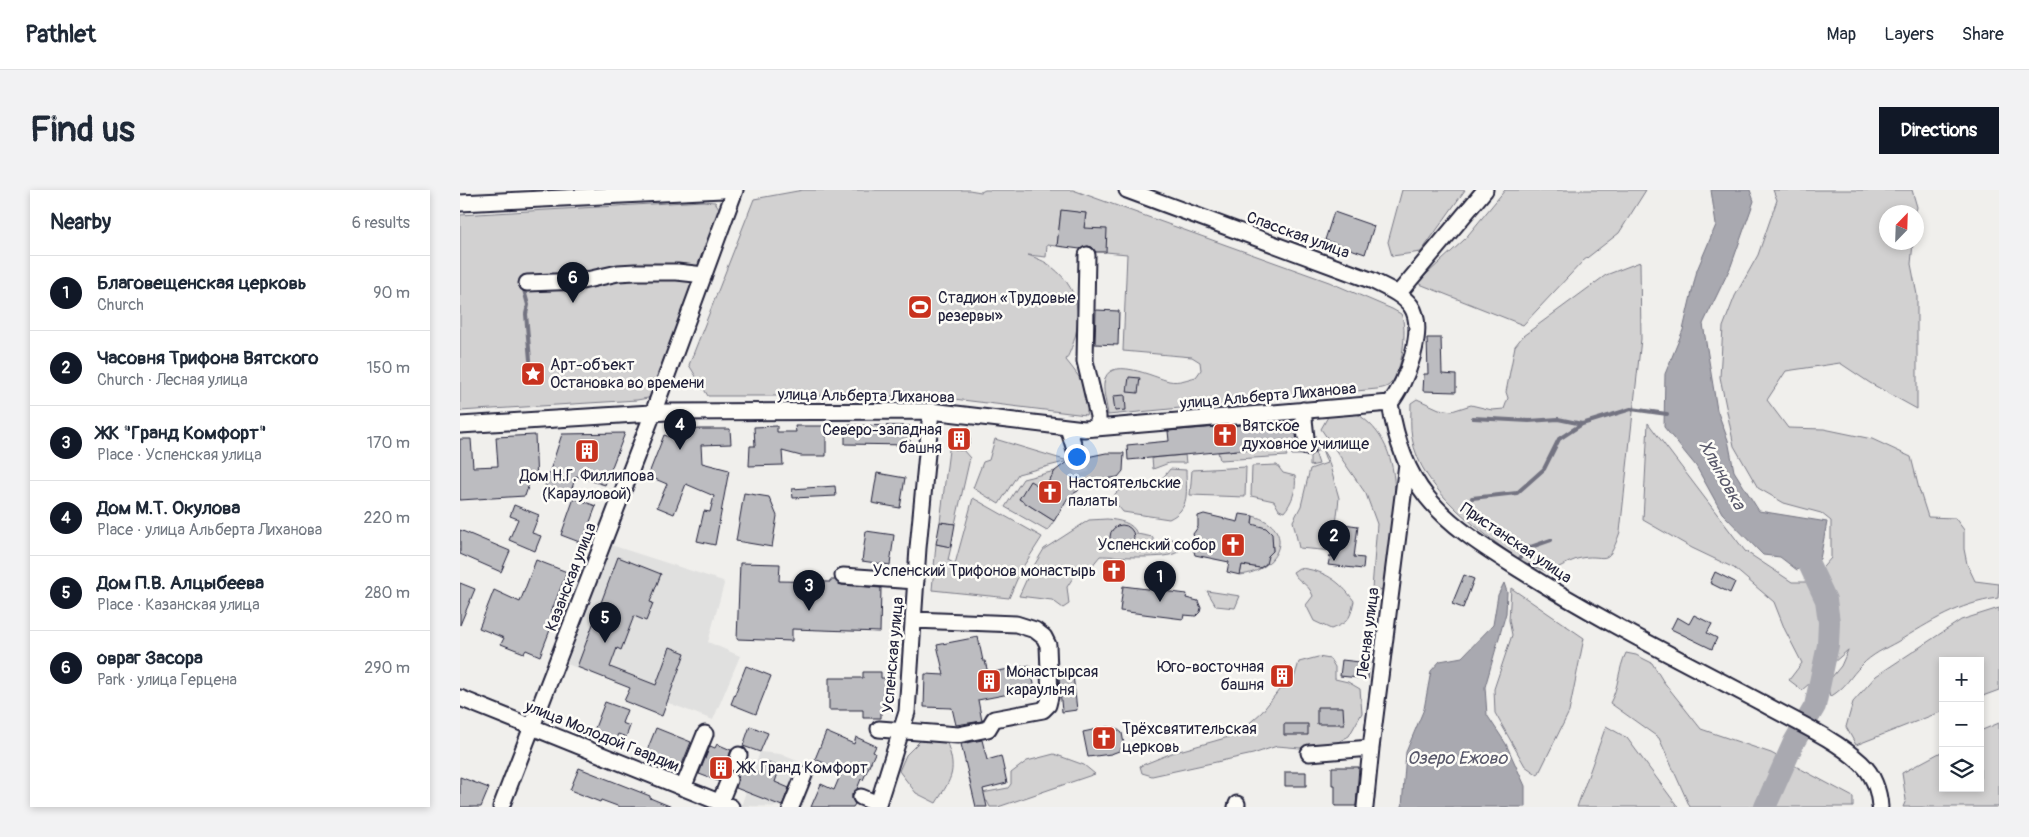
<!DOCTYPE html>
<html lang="en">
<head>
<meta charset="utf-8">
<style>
  body { margin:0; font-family:Pangolin,sans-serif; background:#f2f2f3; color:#1f2937 }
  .controls { position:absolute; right:15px; bottom:15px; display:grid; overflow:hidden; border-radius:0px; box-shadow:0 2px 8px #0003 }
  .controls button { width:45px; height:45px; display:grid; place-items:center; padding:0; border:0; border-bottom:1px solid #e0e1e3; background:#fff; color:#1f2937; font:25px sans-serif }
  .compass { position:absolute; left:1419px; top:15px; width:45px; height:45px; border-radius:50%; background:#fff; box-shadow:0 2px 8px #0003; rotate:23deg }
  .you { position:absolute; left:616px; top:266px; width:18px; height:18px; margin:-12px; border:4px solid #fff; border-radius:50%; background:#1a73e8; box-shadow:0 0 0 8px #1a73e833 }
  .badge { display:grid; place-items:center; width:32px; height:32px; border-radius:50%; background:#111827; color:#fff; font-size:16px; font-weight:700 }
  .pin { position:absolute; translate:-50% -41px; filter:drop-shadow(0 1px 2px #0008) }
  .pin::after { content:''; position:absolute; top:26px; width:18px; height:15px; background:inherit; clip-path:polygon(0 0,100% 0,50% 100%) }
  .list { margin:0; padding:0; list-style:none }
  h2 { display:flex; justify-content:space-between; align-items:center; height:65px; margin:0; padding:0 20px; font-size:21px }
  h2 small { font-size:16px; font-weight:400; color:#747a83 }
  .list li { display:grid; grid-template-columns:32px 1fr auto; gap:15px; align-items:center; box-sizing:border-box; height:75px; padding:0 20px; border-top:1px solid #e0e1e3 }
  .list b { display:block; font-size:19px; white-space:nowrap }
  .list p { margin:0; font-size:16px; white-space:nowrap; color:#747a83 }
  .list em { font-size:16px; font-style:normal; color:#747a83 }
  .icon { flex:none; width:28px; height:28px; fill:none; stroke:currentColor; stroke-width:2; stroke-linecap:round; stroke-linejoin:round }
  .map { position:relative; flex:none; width:1539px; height:617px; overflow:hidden; border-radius:0px }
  header { display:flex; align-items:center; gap:30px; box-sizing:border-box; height:70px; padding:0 25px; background:#fff; border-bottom:1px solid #e0e1e3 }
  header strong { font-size:24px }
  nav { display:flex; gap:28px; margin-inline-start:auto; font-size:18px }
  .intro { display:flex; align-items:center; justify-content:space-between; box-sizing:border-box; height:120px; padding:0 30px }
  h1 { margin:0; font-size:35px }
  .button { padding:12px 22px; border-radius:0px; background:#111827; color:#fff; font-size:18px; font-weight:700 }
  main { display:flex; gap:30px; padding:0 30px }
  aside { flex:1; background:#fff; border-radius:0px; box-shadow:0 2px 8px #0003 }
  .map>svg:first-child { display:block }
  .built { fill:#e0e0df }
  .green { fill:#d2d1d1; stroke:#7a7a86 }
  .water { fill:#a9a9b0; stroke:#737381 }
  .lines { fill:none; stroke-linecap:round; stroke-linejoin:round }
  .stream { stroke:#737381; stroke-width:4 }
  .river { stroke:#a9a9b0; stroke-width:22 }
  .building { fill:#bcbcc0; stroke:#22223b }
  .minor-tunnel { stroke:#c7c6c9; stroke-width:15; stroke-dasharray:15 8; stroke-linecap:butt }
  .minor-casing { stroke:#22223b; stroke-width:19 }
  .minor { stroke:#fdfcf7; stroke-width:15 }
  .labels { text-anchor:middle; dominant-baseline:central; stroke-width:5; stroke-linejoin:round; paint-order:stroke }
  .street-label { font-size:16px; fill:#22223b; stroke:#fdfcf7 }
  .poi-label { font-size:16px; fill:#22223b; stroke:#fdfcf7; text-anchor:start }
  .water-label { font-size:18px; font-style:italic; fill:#58586a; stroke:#fdfcf7 }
</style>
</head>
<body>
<header>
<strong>Pathlet</strong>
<nav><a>Map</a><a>Layers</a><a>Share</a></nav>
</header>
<div class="intro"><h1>Find us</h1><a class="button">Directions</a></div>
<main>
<aside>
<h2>Nearby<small>6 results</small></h2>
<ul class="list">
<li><span class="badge">1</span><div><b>Благовещенская церковь</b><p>Church</p></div><em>90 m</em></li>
<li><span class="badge">2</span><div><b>Часовня Трифона Вятского</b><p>Church · Лесная улица</p></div><em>150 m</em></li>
<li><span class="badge">3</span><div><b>ЖК &quot;Гранд Комфорт&quot;</b><p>Place · Успенская улица</p></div><em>170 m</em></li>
<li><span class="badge">4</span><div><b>Дом М.Т. Окулова</b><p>Place · улица Альберта Лиханова</p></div><em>220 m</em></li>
<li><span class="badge">5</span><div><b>Дом П.В. Алцыбеева</b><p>Place · Казанская улица</p></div><em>280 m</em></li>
<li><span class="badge">6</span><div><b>овраг Засора</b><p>Park · улица Герцена</p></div><em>290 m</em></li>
</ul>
</aside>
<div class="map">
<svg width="1539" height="617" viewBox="0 0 1539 617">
  <rect width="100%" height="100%" fill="#f0efec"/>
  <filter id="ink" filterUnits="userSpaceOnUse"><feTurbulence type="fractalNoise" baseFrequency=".02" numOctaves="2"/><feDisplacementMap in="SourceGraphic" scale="10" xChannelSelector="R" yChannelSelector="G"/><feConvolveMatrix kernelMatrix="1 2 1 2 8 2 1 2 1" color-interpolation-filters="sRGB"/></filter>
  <g filter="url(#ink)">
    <path class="built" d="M151 355 263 391 264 394 248 452 280 466 253 530 107 474Z
      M300 562 320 564 357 579 342 617 281 616Z"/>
    <path class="green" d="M343 0H509L521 2 525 0H613L869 92 932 119 941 124C948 139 942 182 931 193 927 198 922 198 917 199L648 225C647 215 643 203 644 194 646 163 695 188 709 191 719 193 727 189 736 187L741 180 740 172 732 167 663 161 667 64 646 62 624 38 626 23 601 21 597 56 587 55 586 67 568 65C576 68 585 71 592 77 624 102 623 137 606 170 619 186 633 203 626 225L469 206H248L229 175 294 9Z
      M942 0H1005L961 62 932 66 928 52Z
      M1045 0H1186L1159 43 1123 71 1063 135 957 93 1004 50Z
      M1313 0H1452L1457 17 1456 22H1426V52L1453 53 1451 74 1457 105V219L1410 193 1380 173 1326 181 1307 210 1328 238 1364 239 1412 249 1451 267 1459 299 1468 327 1495 328 1504 340V359L1507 374 1515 391 1539 394 1538 408C1497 414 1472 431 1437 452 1426 458 1411 465 1402 475 1389 487 1388 496 1370 507L1367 493 1381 476 1388 460 1342 500 1329 490 1342 473 1325 440 1314 412 1274 378 1232 358 1183 330 1188 233 1285 361 1332 392H1350L1371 368V331L1361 323 1324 313 1298 298 1274 256 1260 187 1263 137 1275 106 1298 65 1317 10Z
      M243 11 255 12 259 18V23L191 205 188 208 177 210 0 221V25Z
      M1180 72 1181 149 1160 342C1146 382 1146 361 1117 369 1108 372 1098 378 1088 382L1059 371C1020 339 961 301 952 248 950 237 951 224 951 213L957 209 979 219 992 221 1011 215 1032 220 1044 219 1048 208 1046 202 1055 156 1063 146 1146 85Z
      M894 222C956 258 931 342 923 401L912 399 917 334 906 304 861 239 869 225Z
      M849 237 868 269 879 308 873 361 839 358 833 331 841 316 850 279 867 273 862 259 855 262 859 274 850 276V257L844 258 845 265H832L831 259 841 258Z
      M535 249 608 271 558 284 539 314 513 298 523 272 529 270Z
      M490 252 496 260H503L510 268 495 334 480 332Z
      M822 256 827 266 760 270 758 262Z
      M725 265 726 273H709L693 279 692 268Z
      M817 275 823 283 835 286C837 298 832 313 824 322L819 320 814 311 791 306 792 276Z
      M786 277 785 307 730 305 732 280Z
      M710 279 726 280C726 300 731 319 709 329L663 322 655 312V304C669 289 685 298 698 291 703 288 707 283 710 279Z
      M595 281 584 299 559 309 594 331 587 341 545 317 563 289Z
      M513 308 582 347 561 380 549 408 472 400 476 354 491 357 488 370 495 374Z
      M793 326C838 338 819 381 780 385L782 375 800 378 806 374 805 368 813 361C812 341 812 339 792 335Z
      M647 329C658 330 673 332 677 344L693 347V353L703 355 704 349H712L718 356V362C706 370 657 366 640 366L631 377 618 380 607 397 609 414 603 418 592 410 559 406 569 384 584 359 629 330Z
      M839 378C864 380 880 391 894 411 890 429 889 432 871 439L854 431 846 415 853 406C848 392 838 393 833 382Z
      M1051 398 1124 448 1109 522 1078 585 1065 576 1035 523 1034 499 1052 445 1049 430Z
      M747 401 780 406 775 418 756 416Z
      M1539 418V500L1520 507V471H1483V521L1396 555 1386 537 1393 512 1416 486 1501 430Z
      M1166 463 1176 465 1192 473 1203 491 1241 539 1311 563 1393 607V617H1230L1199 548 1150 513C1159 497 1158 479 1166 463Z
      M858 467 870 469 875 477V489L888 492 900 499 902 523 889 546 871 556 840 558 817 556 793 564 692 586 682 583 680 576 712 563 776 545 802 522 819 500 832 495 839 472Z
      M1539 533V617H1443L1446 610 1442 583 1483 561V598H1520V541Z
      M1146 536 1167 548 1218 617H1117Z
      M462 549 486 550C497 581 493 586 476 613L456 603 439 581 446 565Z
      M594 564 624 575 635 584 538 617H530L527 611 518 612 517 604 548 598 551 594V583L567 571Z"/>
    <path class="water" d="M1251 0H1290L1294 11 1271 76 1243 134 1257 220 1268 250 1274 281 1299 321 1367 332 1360 369 1337 380 1320 367 1303 365 1262 323 1236 276 1204 237 1205 184 1223 140 1237 80 1256 35Z
      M1044 393 1047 402 1046 423 1025 497 1027 525 1046 554 1065 596V617H942L946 562 964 519 971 481 980 471 1002 467 1033 435 1038 405Z"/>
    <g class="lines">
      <path class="stream" d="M64 100 68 115 66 124 70 170
        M1013 228 1069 231 1098 229 1122 234
        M1012 308 1057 303 1084 279 1099 249 1122 234 1171 219 1207 224
        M1060 367 1068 358 1091 350"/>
      <path class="river" d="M1305 617 1334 552 1355 516 1368 455 1369 432 1366 410 1349 374 1338 360 1327 353"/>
    </g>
    <path class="building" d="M601 20 626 23 624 38 647 39 646 62H636L632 57 628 56 620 59 597 56Z
      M874 22 914 36 905 64 865 50Z
      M636 120 659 121 658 155 635 154Z
      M967 148H981L982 184 996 185V202L963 201 964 184H968Z
      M669 187 680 188 678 203 667 202Z
      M665 205 666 220 655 221 653 206Z
      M820 232V238L835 237 838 259 822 260V256L668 270 667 255 709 251 708 241Z
      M385 235 450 236V255L385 254Z
      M317 236V242H336L335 236H366V266H341L322 261 323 275 289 276 290 256H295L294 237Z
      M241 239H270L271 254 241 255 242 273 269 280 255 355 237 351 244 321 250 322 254 306 226 294 214 324 197 317 207 294 188 286 204 245 210 247V241Z
      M490 250a10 10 0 1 1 20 0a10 10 0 1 1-20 0Z
      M165 243 145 295 116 286 110 304 85 296 102 244Z
      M75 245 77 293 70 291 65 306 0 310V249H11L13 277 38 276 36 247Z
      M646 263H664L663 281 658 287 620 293 618 301 609 306 594 331 559 309 570 291 584 299 595 281 608 271 612 276 620 278 625 275 627 267Z
      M417 283 445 288 440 318 412 313Z
      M375 296 376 306 333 308 332 299Z
      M284 303 309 307 317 326 312 357 276 351Z
      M114 308 136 316 122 353 101 345Z
      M54 315 79 325 72 343 81 346 75 361 49 350 58 329 50 326Z
      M744 324 778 332 780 324 793 326 792 334 806 338 812 344 813 361 808 366 806 374 800 378 782 375 780 385 767 382 769 372 735 365 733 358 736 353 733 344 738 337V326Z
      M480 332 495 334 491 357 476 354Z
      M877 333 898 336 894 367 904 368 903 379 868 375 870 366H872Z
      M650 347a12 12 0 1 1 24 0a12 12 0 1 1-24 0Z
      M0 340 50 361 41 382 0 364Z
      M406 341 434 345 430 375 402 371Z
      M158 367 201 384 190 412 193 413 186 431 174 426 161 460 157 458 150 477 196 495 210 457 225 463 202 526 164 511 170 498 117 477Z
      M76 370 107 382 90 425 95 427 80 466 66 460 64 463 41 454 44 448 19 438 34 400 60 412Z
      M280 373 320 374 319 391 370 392V390H375L382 395 421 398 420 442 332 439V451L277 449Z
      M1255 382 1275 392 1270 403 1250 393Z
      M1004 385 1014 389 1003 418 992 414Z
      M0 393 15 399 0 435Z
      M663 396 727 404 726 408 738 411 741 418 740 422 736 426 724 425 723 429 660 421Z
      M1234 425 1252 434 1247 443 1257 448 1252 459 1211 439 1217 427 1229 434Z
      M518 447 523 471H525L528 483 570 475 575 499 518 510 522 531 496 535 492 518 464 517 465 484 484 485 477 455Z
      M882 470 909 473 908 489 880 486Z
      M286 476 311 486 296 524 271 514Z
      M403 482H421V488H426V520H421V528H403V520H369V488H403Z
      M613 485 617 520 602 522 599 487Z
      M145 512 167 520 162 533 170 536 166 547 158 544 155 551 133 543Z
      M857 517H883L884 534H857Z
      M824 534H848V545H824Z
      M290 536 308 543 300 562 283 556Z
      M647 537 656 538 662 543 664 554 659 561 651 564 628 567 623 542Z
      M196 538 231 552 221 577 186 563Z
      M366 542 394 554 396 547 416 556 413 562 415 563 403 590 401 589 397 599 392 604V609L395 614 393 617H351L361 594 374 600 382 581 355 569Z
      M522 550 527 570 541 566 547 593 523 599 527 617H516L501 554Z
      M257 554 271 560 267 572V576L270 581 263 583 258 591 239 584 250 556 255 558Z
      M305 572 320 577 315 592 329 598 322 616 276 598 278 589 275 583 282 581 285 578 300 584Z
      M872 577H899L896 616H875V595H872Z
      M119 578 190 606V608L212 617H160L141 610 140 612 110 600Z
      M825 582H846V596H825Z
      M0 587 29 598 21 617H0Z"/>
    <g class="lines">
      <path class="minor-tunnel" d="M618 269 625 292"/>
      <defs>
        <path id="minor" d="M667 0 913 91C927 98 942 104 951 116 967 139 946 194 930 213 935 246 946 281 967 307 992 338 1029 360 1062 381 1140 430 1223 471 1304 514 1336 532 1374 548 1401 573 1413 584 1419 601 1420 617
          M0 13 262 0
          M627 65 625 171 638 226V238
          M67 93 122 91 158 83 175 82H217L244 85
          M938 104 1025 0
          M843 220 847 257
          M0 235 207 222 471 221 624 239 930 213
          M608 238 618 269
          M383 386 456 391
          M0 508 271 617
          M419 539 498 545 528 539 534 529 583 520 588 515 590 507 588 455 584 447 575 440 556 434 454 430
          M849 563 911 558
          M276 574 279 565
          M223 598 245 544
          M401 607 418 614
          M260 612 269 590
          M41 617 193 223 275 0
          M331 617 344 585
          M417 617 447 522 458 358 471 221
          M776 617 777 614
          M905 617 911 558 947 274"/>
      </defs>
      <use href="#minor" class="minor-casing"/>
      <use href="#minor" class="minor"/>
    </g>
  </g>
  <defs>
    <symbol id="stadium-square" viewBox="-11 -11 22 22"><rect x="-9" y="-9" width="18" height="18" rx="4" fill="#c8321e" stroke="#fdfcf7"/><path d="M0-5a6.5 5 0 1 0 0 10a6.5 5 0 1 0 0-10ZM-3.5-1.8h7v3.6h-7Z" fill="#fff"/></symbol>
    <symbol id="sight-square" viewBox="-11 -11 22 22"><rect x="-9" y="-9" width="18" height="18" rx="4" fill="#c8321e" stroke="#fdfcf7"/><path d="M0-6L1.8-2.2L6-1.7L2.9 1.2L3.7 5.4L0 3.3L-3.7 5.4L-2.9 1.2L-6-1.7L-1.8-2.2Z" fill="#fff"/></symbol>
    <symbol id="church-square" viewBox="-11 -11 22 22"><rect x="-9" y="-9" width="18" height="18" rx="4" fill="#c8321e" stroke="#fdfcf7"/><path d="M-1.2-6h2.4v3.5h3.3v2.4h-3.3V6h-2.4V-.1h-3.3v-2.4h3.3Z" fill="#fff"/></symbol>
    <symbol id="building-square" viewBox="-11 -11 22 22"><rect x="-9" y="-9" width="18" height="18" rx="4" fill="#c8321e" stroke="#fdfcf7"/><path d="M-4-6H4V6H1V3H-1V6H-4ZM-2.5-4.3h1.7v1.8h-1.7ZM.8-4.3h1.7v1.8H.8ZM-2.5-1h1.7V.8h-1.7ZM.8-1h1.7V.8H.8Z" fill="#fff"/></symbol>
  </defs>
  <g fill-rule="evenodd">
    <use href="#stadium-square" x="446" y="103" width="28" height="28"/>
    <use href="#sight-square" x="59" y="170" width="28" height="28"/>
    <use href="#church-square" x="751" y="231" width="28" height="28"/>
    <use href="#building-square" x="485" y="235" width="28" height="28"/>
    <use href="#building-square" x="113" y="247" width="28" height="28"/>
    <use href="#church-square" x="576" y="288" width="28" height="28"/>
    <use href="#church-square" x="759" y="341" width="28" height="28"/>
    <use href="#church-square" x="640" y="367" width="28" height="28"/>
    <use href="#building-square" x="808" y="472" width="28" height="28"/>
    <use href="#building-square" x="515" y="477" width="28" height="28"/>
    <use href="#church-square" x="630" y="534" width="28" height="28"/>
    <use href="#building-square" x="247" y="564" width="28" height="28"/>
  </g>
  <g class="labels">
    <g class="street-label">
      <text transform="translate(838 45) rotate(20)">Спасская улица</text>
      <text transform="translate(406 206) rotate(1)">улица Альберта Лиханова</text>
      <text transform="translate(808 206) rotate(-5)">улица Альберта Лиханова</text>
      <text transform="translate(1056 353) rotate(34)">Пристанская улица</text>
      <text transform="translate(111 387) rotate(-69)">Казанская улица</text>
      <text transform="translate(908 443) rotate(-83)">Лесная улица</text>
      <text transform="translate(433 465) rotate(-85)">Успенская улица</text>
      <text transform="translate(142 546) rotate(22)">улица Молодой Гвардии</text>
    </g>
    <g class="poi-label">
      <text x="478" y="108">Стадион «Трудовые<tspan x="478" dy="18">резервы»</tspan></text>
      <text x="90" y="175">Арт-объект<tspan x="90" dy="18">Остановка во времени</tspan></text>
      <text x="782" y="236">Вятское<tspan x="782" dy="18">духовное училище</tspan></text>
      <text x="482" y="240" text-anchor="end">Северо-западная<tspan x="482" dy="18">башня</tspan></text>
      <text x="127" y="286" text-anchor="middle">Дом Н.Г. Филлипова<tspan x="127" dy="18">(Карауловой)</tspan></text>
      <text x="608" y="293">Настоятельские<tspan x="608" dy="18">палаты</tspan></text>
      <text x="756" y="355" text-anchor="end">Успенский собор</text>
      <text x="636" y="381" text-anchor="end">Успенский Трифонов монастырь</text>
      <text x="804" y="477" text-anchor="end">Юго-восточная<tspan x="804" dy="18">башня</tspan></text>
      <text x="546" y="482">Монастырсая<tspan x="546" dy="18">караульня</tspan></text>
      <text x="662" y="539">Трёхсвятительская<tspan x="662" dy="18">церковь</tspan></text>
      <text x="278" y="578">ЖК Гранд Комфорт</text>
    </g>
    <g class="water-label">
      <text transform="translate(1262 285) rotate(61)">Хлыновка</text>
      <text x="997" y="568">Озеро Ежово</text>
    </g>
  </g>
</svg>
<div class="controls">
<button>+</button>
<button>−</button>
<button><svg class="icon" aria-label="layers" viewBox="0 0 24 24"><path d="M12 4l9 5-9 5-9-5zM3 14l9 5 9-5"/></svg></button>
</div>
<svg class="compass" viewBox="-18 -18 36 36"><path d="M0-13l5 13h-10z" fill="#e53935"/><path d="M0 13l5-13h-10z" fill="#747a83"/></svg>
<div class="you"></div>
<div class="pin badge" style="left:700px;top:412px">1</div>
<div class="pin badge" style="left:874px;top:371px">2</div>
<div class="pin badge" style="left:349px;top:421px">3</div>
<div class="pin badge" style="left:220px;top:260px">4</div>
<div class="pin badge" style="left:145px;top:453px">5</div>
<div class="pin badge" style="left:113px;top:113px">6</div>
</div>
</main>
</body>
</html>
